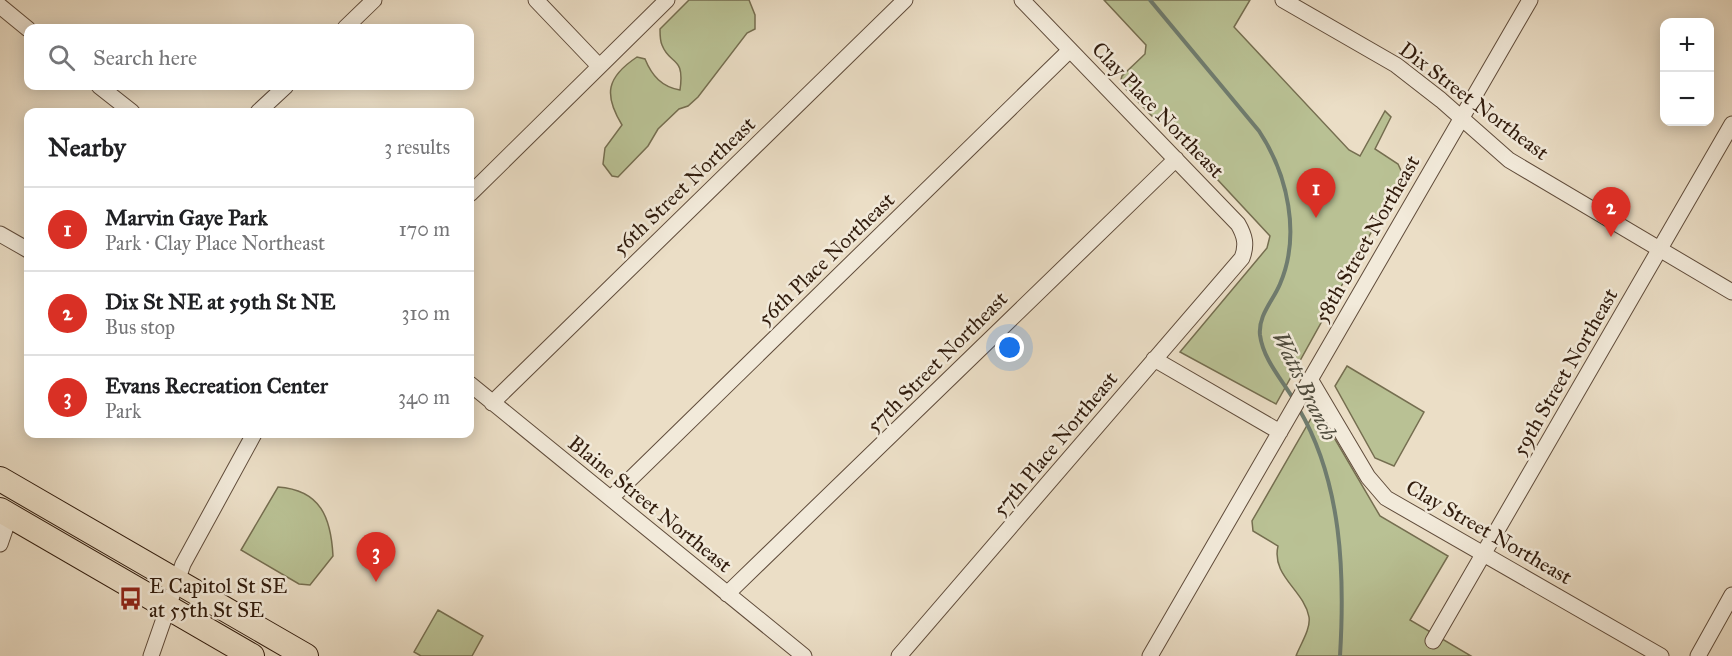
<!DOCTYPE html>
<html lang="en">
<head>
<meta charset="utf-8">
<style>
  body { margin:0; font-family:"IM FELL Great Primer",serif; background:#f2f2f2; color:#202124 }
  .controls { position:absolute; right:18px; top:18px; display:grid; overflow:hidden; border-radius:12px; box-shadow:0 3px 15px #0003 }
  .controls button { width:54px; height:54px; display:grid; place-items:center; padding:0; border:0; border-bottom:2px solid #e0e0e0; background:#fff; color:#202124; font:30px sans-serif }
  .you { position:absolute; left:1010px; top:348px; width:21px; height:21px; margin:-15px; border:4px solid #fff; border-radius:50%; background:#1a73e8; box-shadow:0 0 0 9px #1a73e833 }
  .badge { display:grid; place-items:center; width:39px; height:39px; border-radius:50%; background:#d93025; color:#fff; font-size:20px; font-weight:700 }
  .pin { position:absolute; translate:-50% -50px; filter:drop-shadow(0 2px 3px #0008) }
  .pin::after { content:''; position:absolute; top:32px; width:21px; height:18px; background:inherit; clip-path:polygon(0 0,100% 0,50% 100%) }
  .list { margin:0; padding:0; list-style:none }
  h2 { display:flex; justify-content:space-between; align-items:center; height:78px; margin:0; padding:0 24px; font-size:26px }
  h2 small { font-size:20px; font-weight:400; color:#757577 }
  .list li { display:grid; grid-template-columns:39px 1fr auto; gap:18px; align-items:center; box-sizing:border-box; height:84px; padding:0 24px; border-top:2px solid #e0e0e0 }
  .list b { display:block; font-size:22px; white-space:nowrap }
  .list p { margin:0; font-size:20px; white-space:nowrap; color:#757577 }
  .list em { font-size:20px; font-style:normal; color:#757577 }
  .icon { flex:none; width:33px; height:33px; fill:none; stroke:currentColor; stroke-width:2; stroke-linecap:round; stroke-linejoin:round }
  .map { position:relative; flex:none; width:1732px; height:656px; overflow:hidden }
  .search { position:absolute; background:#fff; box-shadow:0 3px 15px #0003; left:24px; top:24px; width:450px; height:66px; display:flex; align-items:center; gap:15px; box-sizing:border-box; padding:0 21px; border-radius:12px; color:#757577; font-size:22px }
  .panel { position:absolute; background:#fff; box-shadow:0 3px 15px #0003; left:24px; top:108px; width:450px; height:330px; border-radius:12px }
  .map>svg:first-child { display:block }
  .green { fill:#b9c194; stroke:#756e50; stroke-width:1.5 }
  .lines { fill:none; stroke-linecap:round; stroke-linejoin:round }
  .stream { stroke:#6f7c6f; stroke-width:4 }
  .street-casing { stroke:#604c3b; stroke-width:17 }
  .primary-casing { stroke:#311c0d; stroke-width:26 }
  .street { stroke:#f2eada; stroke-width:15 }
  .primary { stroke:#ebdec6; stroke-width:24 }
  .labels { text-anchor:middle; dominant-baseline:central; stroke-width:5; stroke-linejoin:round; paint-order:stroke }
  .street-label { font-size:21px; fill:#311c0d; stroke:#f2eada }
  .poi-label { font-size:21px; fill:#311c0d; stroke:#f2eada; text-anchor:start }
  .water-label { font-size:22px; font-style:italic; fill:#504c3e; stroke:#f2eada }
</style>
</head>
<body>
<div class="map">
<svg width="1732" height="656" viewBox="0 0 1732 656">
  <rect width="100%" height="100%" fill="#ebdec6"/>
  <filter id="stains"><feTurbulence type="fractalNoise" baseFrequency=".00333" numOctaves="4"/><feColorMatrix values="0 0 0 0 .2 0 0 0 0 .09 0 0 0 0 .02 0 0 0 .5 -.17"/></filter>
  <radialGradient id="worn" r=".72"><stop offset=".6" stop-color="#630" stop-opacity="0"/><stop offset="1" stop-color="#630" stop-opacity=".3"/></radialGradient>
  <path class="green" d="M689 0H749L755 15V29L747 33 698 97 688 106 679 109 658 129 648 146 618 177 612 176 603 164 605 148 622 125C603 94 607 77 637 57L645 59C652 76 662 87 680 90 685 55 670 66 662 45 660 41 660 34 660 29Z
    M1104 0H1250L1234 27 1349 150 1360 156 1385 111 1391 117 1375 149 1398 164 1403 175 1276 404 1180 352 1267 248 1270 236 1162 120 1152 116 1120 83 1122 76 1145 54 1146 45Z
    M1347 366 1424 412 1394 466 1375 458 1335 386Z
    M1313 415 1325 422 1380 516 1448 556 1410 620 1471 656H1296C1300 645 1311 629 1309 617 1304 590 1271 576 1278 546L1253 531 1252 521Z
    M278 487C321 490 331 518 333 556L310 585 299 584 241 550Z
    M438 610 483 636 472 656H421L414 652Z"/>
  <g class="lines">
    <path class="stream" d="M1150 0 1259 131C1288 175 1301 235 1280 284 1273 301 1258 315 1260 335 1263 359 1282 380 1294 400
      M1299 409C1342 483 1345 573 1340 656"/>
    <defs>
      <path id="street" d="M536 0 599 66
        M1283 0 1396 65 1441 100 1509 160 1732 292
        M0 6 28 29
        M345 28 374 0
        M99 86 132 112
        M258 112 286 86
        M470 194 667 0
        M0 234 28 250
        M1154 359 1280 432
        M1310 379 1368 477 1386 498 1661 656
        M470 384 804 656
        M492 403 905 0
        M611 498 1070 50
        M0 544 10 515
        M727 594 1176 159
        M1433 641 1732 124
        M151 656 183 564 254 434
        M899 656 1242 258C1247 245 1245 236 1238 224L1022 0
        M1150 656 1530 0
        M1698 656 1732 595"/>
      <path id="primary" d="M0 479 306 656
        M0 510 252 656"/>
    </defs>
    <use href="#street" class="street-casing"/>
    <use href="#primary" class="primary-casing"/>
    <use href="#street" class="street"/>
    <use href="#primary" class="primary"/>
  </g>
  <defs>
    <symbol id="bus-bare" viewBox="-9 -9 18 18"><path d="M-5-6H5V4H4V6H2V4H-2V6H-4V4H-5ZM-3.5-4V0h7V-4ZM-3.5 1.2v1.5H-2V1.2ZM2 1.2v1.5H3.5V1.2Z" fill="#8f2418" stroke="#f2eada" stroke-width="2.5" paint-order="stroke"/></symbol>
  </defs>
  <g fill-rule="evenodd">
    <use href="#bus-bare" x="114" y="582" width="33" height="33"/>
  </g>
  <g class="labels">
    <g class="street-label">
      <text transform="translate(1474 101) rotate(37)">Dix Street Northeast</text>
      <text transform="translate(1158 110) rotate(46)">Clay Place Northeast</text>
      <text transform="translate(684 186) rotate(-44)">56th Street Northeast</text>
      <text transform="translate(1367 239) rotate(-60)">58th Street Northeast</text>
      <text transform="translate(826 259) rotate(-44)">56th Place Northeast</text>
      <text transform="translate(937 362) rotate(-45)">57th Street Northeast</text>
      <text transform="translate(1565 372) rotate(-60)">59th Street Northeast</text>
      <text transform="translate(1055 444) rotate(-50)">57th Place Northeast</text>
      <text transform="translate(650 504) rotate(39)">Blaine Street Northeast</text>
      <text transform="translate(1489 532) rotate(30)">Clay Street Northeast</text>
    </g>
    <g class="poi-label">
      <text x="149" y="586">E Capitol St SE<tspan x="149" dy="24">at 55th St SE</tspan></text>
    </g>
    <g class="water-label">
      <text transform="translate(1305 386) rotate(64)">Watts Branch</text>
    </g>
  </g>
  <rect width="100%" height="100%" filter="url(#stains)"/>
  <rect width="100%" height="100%" fill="url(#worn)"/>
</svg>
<div class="controls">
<button>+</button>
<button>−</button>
</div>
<div class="you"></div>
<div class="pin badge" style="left:1316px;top:218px">1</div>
<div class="pin badge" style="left:1611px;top:237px">2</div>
<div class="pin badge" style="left:376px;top:582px">3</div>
<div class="search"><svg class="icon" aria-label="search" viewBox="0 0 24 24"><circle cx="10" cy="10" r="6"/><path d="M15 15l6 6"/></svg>Search here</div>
<section class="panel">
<h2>Nearby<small>3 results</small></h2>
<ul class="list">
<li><span class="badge">1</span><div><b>Marvin Gaye Park</b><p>Park · Clay Place Northeast</p></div><em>170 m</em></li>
<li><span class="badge">2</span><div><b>Dix St NE at 59th St NE</b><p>Bus stop</p></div><em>310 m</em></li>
<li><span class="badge">3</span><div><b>Evans Recreation Center</b><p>Park</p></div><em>340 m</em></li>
</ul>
</section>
</div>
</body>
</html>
